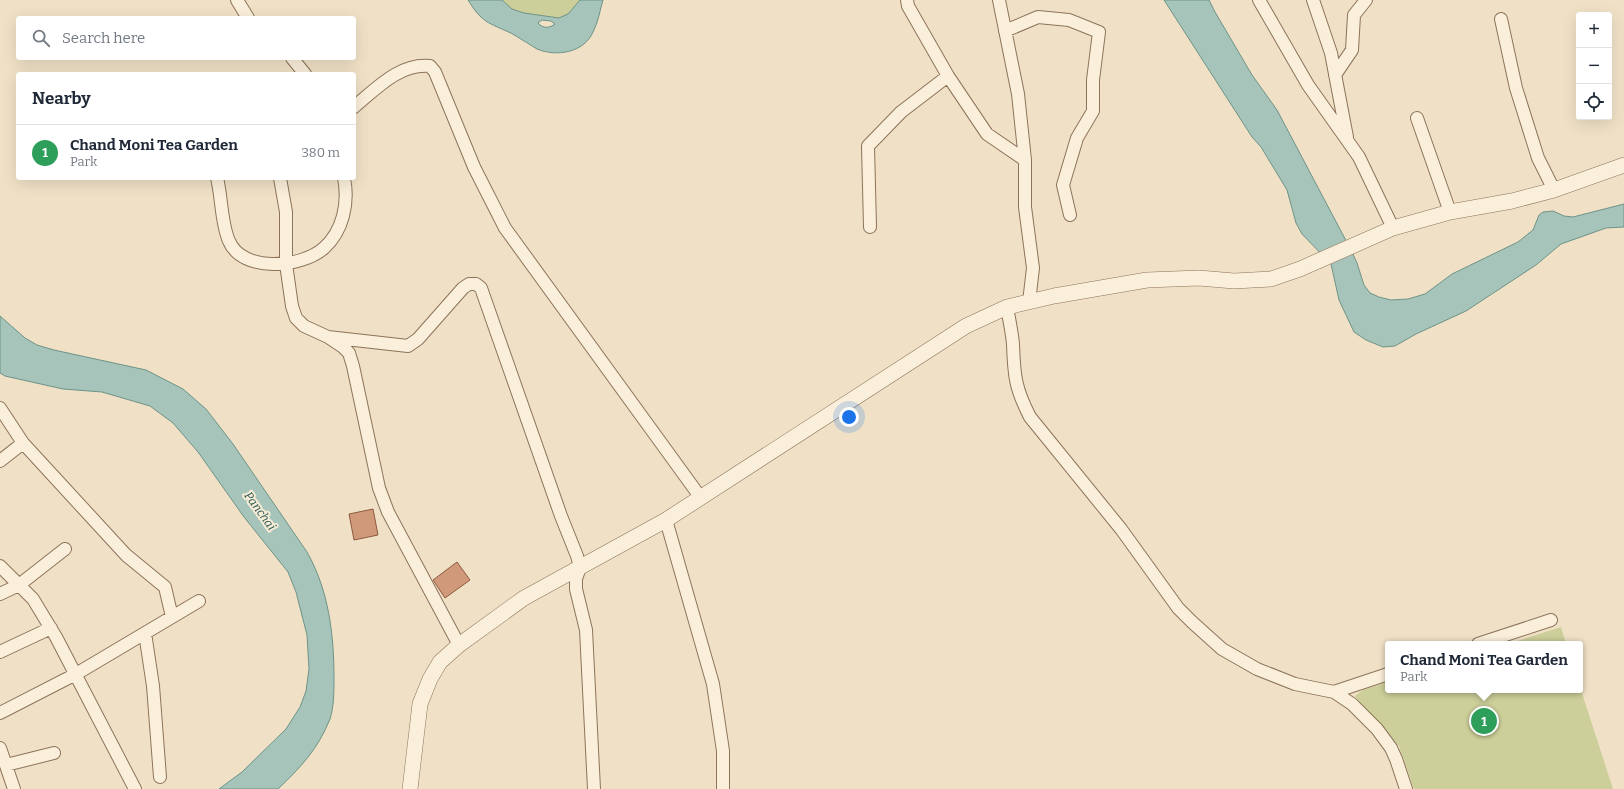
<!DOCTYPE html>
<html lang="en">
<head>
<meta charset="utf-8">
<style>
  body { margin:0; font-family:Bitter,serif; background:#f2f2f3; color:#1f2937 }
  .controls { position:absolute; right:12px; top:12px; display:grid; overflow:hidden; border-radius:4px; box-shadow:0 4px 16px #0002 }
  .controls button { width:36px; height:36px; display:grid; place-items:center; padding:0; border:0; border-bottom:1px solid #e0e1e3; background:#fff; color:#1f2937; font:20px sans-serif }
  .you { position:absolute; left:849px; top:417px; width:14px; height:14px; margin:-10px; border:3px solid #fff; border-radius:50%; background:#1a73e8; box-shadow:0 0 0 6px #1a73e833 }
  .badge { display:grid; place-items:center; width:26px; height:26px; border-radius:50%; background:#b45309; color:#fff; font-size:13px; font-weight:700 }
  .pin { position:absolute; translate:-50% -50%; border:2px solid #fff; box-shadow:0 1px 4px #0006 }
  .popup { position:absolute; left:1385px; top:641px; width:198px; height:52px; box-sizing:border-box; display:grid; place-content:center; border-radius:4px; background:#fff; filter:drop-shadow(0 1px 3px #0005); font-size:13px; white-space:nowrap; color:#747a83 }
  .popup b { font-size:15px; color:#1f2937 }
  .popup::after { content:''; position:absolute; left:50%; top:100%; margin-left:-8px; border:8px solid transparent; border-top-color:#fff }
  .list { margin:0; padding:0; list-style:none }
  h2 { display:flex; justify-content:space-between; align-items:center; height:52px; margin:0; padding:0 16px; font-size:17px }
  h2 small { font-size:13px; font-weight:400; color:#747a83 }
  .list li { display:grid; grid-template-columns:26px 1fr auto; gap:12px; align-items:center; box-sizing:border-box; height:56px; padding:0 16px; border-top:1px solid #e0e1e3 }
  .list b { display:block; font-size:15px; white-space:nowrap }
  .list p { margin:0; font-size:13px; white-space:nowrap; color:#747a83 }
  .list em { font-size:13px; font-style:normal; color:#747a83 }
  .icon { flex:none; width:22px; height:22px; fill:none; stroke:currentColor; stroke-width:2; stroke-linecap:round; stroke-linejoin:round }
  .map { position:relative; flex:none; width:1624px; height:789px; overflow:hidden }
  .search { position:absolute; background:#fff; box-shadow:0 4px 16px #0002; left:16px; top:16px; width:340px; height:44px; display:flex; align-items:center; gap:10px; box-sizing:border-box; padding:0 14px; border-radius:4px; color:#747a83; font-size:15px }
  .panel { position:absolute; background:#fff; box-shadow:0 4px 16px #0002; left:16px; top:72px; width:340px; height:108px; border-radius:4px }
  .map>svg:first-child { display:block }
  .green { fill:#cccf99 }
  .water { fill:#a7c4ba; stroke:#6d9387; fill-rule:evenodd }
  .building { fill:#d0997a; stroke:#8d5a3f }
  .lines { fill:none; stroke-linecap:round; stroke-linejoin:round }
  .minor-casing { stroke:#8d735a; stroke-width:14 }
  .tertiary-casing { stroke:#8d735a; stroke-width:16 }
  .minor { stroke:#faefda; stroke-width:12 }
  .tertiary { stroke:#faefda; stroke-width:15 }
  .labels { text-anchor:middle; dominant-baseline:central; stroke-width:4; stroke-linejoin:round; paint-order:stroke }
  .water-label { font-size:12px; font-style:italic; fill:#2e5c57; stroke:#f7ecd6 }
</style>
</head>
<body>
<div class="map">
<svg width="1624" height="789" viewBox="0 0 1624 789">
  <rect width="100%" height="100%" fill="#f0e1c6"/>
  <path class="green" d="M502 0H580L568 14 559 18 524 13 512 9Z
    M1561 627 1566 644H1508Z
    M1388 682V690H1580V687L1613 789H1414L1399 746 1355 696 1363 690Z"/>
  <path class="water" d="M468 0H502L512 9 524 13 559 18 568 14 580 0H603C600 10 598 23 593 32 584 53 556 57 537 49 530 45 523 40 516 36 505 29 490 26 481 17 476 13 472 6 468 0ZM542 20 551 21 555 24C550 28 543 29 538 23Z
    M1164 0H1209L1215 12 1252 75 1277 110 1351 250 1357 263 1364 285 1370 293 1379 297 1391 300 1408 299 1425 294 1452 274 1518 242 1533 230 1539 215 1543 212 1553 211 1564 216 1573 217 1624 204V227L1606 228 1561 244 1536 265 1466 311 1416 334 1395 346 1383 347 1366 340 1354 332 1339 300 1331 264 1302 234 1296 223 1287 190 1261 147 1252 137Z
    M0 316 25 338 37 345 54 350 146 370 183 389 206 409 233 444 307 552C329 591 334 635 334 679 334 691 334 707 330 719 318 749 301 767 278 789H219L242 772 286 729 300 707 306 691 309 669 307 635 296 592 288 572 244 517 198 452 173 423 150 406 102 392 63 389 5 376 0 373Z"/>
  <path class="building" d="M373 509 378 535 354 540 349 514Z
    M457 562 470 580 445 598 433 580Z"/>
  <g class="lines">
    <defs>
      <path id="minor" d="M237 0 248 18
        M907 0 908 6 948 76 987 134 1025 160
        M999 0 1018 94 1025 160V207L1033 268 1029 302
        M1259 0 1308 85 1359 157 1393 228
        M1313 0 1331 53 1347 137
        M1501 19 1516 88 1538 158 1554 190
        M1005 31 1038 17 1069 20 1099 32 1093 80V111L1077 138 1063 185 1070 215
        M292 58 305 74
        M1335 75 1352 50 1354 15 1366 0
        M354 107C376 89 399 63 430 66L435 72 474 167 505 228 701 498
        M1417 118 1450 212
        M217 178C222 198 221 223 229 241 242 273 302 268 324 248 343 231 349 203 344 178
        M280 178 286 212V264L292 306 296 318 304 326 328 337 343 347 349 353 353 366 379 488 388 512 459 645
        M870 227 868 146 901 112 948 76
        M1007 307C1009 319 1012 332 1013 344 1014 375 1015 388 1030 417L1121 529 1178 608 1192 622 1222 649 1257 669 1295 684 1334 692 1352 704 1377 729 1391 748 1396 759 1406 789
        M328 337 408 346 418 339 463 288 469 284H476L481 288 561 516 577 556 580 567 576 579V589L586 630 594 789
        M0 408 23 443 126 555 165 587 172 617
        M0 461 23 443
        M666 520 713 684 723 751V789
        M0 566 33 599 56 637 135 789
        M0 594 19 585 65 549
        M145 633 153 686 160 777
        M1478 644 1551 620
        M0 652 51 628
        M1334 692 1388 674
        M0 713 76 674 199 601
        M0 748 14 789
        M6 765 54 753"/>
      <path id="tertiary" d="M410 789 420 704 430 679 440 662 459 645 524 598 666 520 966 326 1007 307 1054 296 1147 280 1199 278 1234 281 1271 279 1300 269 1393 228 1450 212 1512 201 1554 190 1624 165"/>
    </defs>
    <use href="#minor" class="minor-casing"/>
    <use href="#tertiary" class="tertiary-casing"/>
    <use href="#minor" class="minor"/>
    <use href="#tertiary" class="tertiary"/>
  </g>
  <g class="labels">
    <g class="water-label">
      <text transform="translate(260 511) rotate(54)">Panchai</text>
    </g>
  </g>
</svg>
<div class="controls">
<button>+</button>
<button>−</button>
<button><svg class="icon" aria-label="locate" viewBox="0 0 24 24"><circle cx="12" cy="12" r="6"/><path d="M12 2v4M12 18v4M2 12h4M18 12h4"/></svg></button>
</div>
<div class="you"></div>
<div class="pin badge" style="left:1484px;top:721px;background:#2e9e5b">1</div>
<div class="popup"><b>Chand Moni Tea Garden</b>Park</div>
<div class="search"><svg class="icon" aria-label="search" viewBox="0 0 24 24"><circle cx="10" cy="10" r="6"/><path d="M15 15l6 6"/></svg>Search here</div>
<section class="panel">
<h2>Nearby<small></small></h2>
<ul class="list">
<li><span class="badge" style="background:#2e9e5b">1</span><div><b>Chand Moni Tea Garden</b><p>Park</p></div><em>380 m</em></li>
</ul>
</section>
</div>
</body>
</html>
